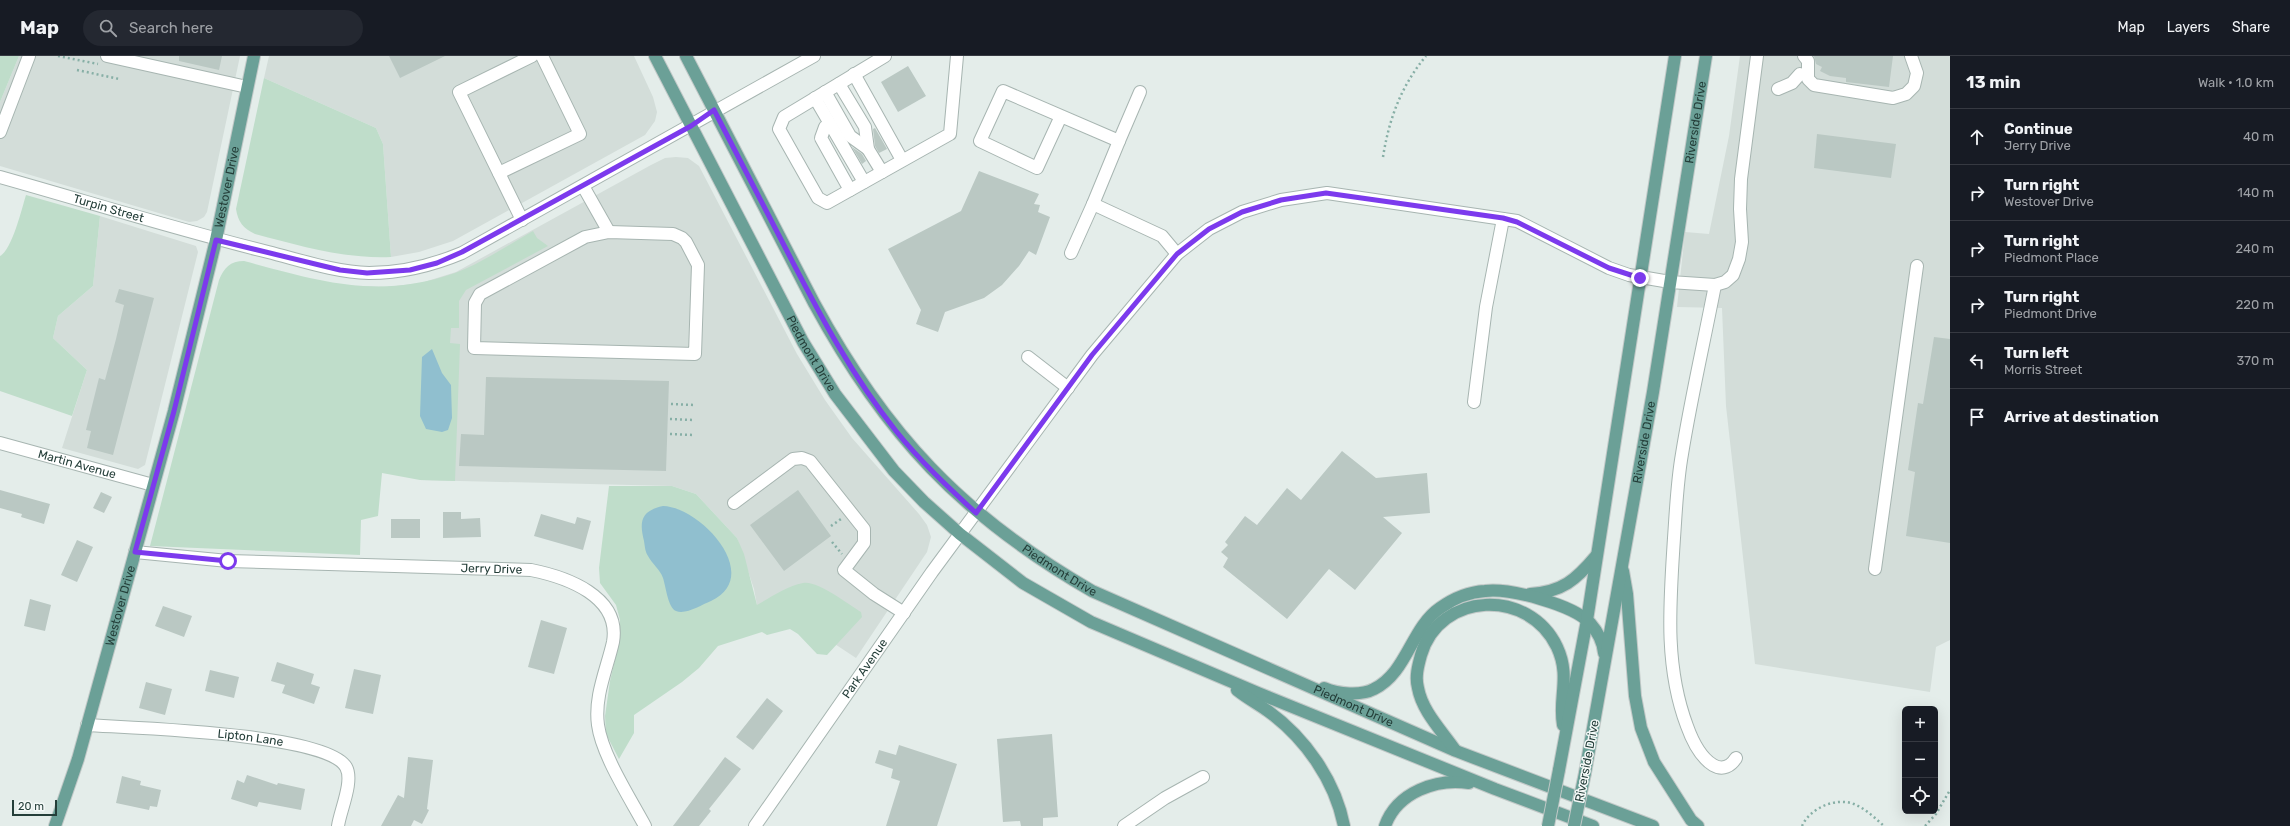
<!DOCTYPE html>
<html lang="en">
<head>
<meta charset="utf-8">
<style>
  body { margin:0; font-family:Rubik,sans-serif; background:#242831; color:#f1f3f6 }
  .controls { position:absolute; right:12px; bottom:12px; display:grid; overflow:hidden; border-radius:6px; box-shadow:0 4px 16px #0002 }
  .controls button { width:36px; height:36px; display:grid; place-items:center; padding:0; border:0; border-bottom:1px solid #363941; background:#171b24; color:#f1f3f6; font:20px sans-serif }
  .scale { position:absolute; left:12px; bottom:10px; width:45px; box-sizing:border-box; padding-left:4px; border:2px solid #243e39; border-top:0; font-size:11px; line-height:14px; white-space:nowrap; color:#243e39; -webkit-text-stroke:3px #f5f9f8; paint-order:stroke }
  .stop { position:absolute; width:12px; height:12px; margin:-9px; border:3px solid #7c3aed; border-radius:50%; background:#fff }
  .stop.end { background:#7c3aed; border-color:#fff; box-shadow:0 1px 4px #0008 }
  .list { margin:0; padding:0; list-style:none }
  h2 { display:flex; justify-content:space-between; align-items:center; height:52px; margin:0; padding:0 16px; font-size:17px }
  h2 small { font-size:13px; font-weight:400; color:#9ea1a6 }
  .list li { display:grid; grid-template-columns:26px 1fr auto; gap:12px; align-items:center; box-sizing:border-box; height:56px; padding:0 16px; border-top:1px solid #363941 }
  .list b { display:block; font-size:15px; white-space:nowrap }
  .list p { margin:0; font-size:13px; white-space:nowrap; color:#9ea1a6 }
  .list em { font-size:13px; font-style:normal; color:#9ea1a6 }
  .icon { flex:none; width:22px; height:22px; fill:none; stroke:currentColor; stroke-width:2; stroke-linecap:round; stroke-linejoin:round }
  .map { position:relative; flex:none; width:1950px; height:770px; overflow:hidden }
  header { display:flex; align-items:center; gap:24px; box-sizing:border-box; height:56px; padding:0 20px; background:#171b24; border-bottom:1px solid #363941 }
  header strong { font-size:19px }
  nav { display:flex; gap:22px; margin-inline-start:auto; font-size:14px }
  .search { width:280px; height:36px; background:#242831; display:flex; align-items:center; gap:10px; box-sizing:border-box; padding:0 14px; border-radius:22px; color:#9ea1a6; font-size:15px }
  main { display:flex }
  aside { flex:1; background:#171b24 }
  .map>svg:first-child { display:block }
  .built { fill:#d3ddd9 }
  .green { fill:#bfddca }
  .water { fill:#90bfcf }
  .building { fill:#bac8c3 }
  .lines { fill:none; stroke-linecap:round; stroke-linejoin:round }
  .minor-casing { stroke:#a7b5b1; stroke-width:14 }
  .major-casing { stroke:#c2c9c8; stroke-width:14 }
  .path { stroke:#87afa6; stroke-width:2.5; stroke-dasharray:2 3; stroke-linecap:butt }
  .minor { stroke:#fff; stroke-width:12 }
  .major { stroke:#6ba097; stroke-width:12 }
  .major-bridge-casing { stroke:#c2c9c8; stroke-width:14; stroke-linecap:butt }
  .major-bridge { stroke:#6ba097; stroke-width:12 }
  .route { stroke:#7c3aed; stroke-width:5 }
  .labels { text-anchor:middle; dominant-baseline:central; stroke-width:3; stroke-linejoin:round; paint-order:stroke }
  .street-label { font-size:12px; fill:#243e39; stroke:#f5f9f8 }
</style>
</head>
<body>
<header>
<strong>Map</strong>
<div class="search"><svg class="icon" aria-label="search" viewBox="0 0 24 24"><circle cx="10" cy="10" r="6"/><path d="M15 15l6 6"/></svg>Search here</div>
<nav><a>Map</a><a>Layers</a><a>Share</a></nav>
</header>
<main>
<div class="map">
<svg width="1950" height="770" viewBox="0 0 1950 770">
  <rect width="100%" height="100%" fill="#e4edea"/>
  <path class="built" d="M19 0H240L207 156 204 161 197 165 189 166 0 110V46Z
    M269 0H634L653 41 657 56 655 65 645 79 453 185 419 196 391 201 383 88 376 72 264 22Z
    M1740 0H1950V584L1936 591 1930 636 1755 608 1726 350 1722 252 1677 251 1685 176 1709 178 1729 80Z
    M676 101 688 102 699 110 797 298 825 344 852 382 919 458 927 469 931 481 927 496 856 602 800 565 762 576 754 533 737 482 696 438 672 430 420 424 342 229 385 231 421 227 456 216 651 109 665 102Z
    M100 160 196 190 198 196 145 409 138 413 62 392 87 314 53 282 58 260 93 230Z"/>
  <path class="green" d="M0 0H19L0 46Z
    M264 22 376 72 383 88 391 201C344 203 301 190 255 178 243 172 238 166 236 153Z
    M26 139 100 160 93 230 58 260 53 282 87 314 72 360 0 335V200C12 194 22 152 26 139Z
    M533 175 537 182 548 190 466 234 459 245V272H451L450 287 460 288 455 425 420 424 382 417 378 460 361 464 360 499 150 490 219 224C224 212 230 205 244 205 320 225 377 244 455 217 482 207 508 189 533 175Z
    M609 430H672L696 438 737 482 744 498 757 549C771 541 787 530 803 527 817 524 848 548 861 556L862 561 827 599 817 598 798 578 790 573 767 579 762 576 718 590 699 612 682 626 634 659V677L619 703 606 678 605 660 610 625 620 582V564L616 549 600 527 599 512Z"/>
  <path class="water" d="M432 293 442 317 451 329 452 362 448 374 442 376 426 373 420 360 422 301Z
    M663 450C701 451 764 520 711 545 701 549 686 559 676 555 668 552 666 531 663 522 660 513 652 508 648 500 645 495 645 491 644 485 639 465 641 455 663 450Z"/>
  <path class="building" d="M179 0H222L219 14 179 5Z
    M389 0H445L400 22Z
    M1814 0H1893L1889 31 1846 26V22L1830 20 1820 15 1822 11 1816 8Z
    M908 10 926 40 898 56 881 26Z
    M875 72 887 93 879 97 875 90 873 73Z
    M1817 78 1896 88 1891 122 1814 112Z
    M852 91 862 98 866 105 862 108Z
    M979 115 1039 138 1034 148 1040 149 1038 156 1050 161 1036 199 1029 195 1019 210 1002 229 984 242 945 256 938 276 916 268 921 254 888 193 961 155Z
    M119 233 154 242 113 399 87 392 91 375 86 374 99 322 105 324 116 283 124 249 115 246Z
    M1934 281 1950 283V487L1906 480 1915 416 1908 414 1918 347 1923 348Z
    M486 321 669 325 666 415 459 410 461 378 484 379Z
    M1342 395 1376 422 1427 417 1430 457 1383 461 1402 477 1355 534 1329 513 1287 563 1223 511 1228 502 1221 496 1228 489 1225 486 1245 460 1257 469 1287 432 1301 444Z
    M0 434 50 448 44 468 21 461 22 458 0 452Z
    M798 434 831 480 784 515 750 469Z
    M101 436 112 441 104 457 93 452Z
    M443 456H461V463L480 462 481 481 443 482Z
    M541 458 575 468 577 461 591 465 583 494 534 480Z
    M391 463H420V482H391Z
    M77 484 93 491 77 526 61 519Z
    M30 543 51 549 45 575 24 570Z
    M163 550 192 560 184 581 155 570Z
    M541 564 567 572 554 618 528 611Z
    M277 606 314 618 311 628 320 631 314 648 282 637 285 629 271 625Z
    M354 613 381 619 373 658 345 652Z
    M210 614 239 621 234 642 205 635Z
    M146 626 172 633 165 659 139 652Z
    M767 642 783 655 753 694 736 681Z
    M1052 678 1058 761 1043 762V770H1021L1020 765 1003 766 997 683Z
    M899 689 957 708 937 770H886L900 725 891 722 893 713 875 707 879 694 896 699Z
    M408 701 433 704 427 753 429 754 422 768 414 764 411 770H381L398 739 404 742Z
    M725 701 741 713 709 753 711 755 699 770H673Z
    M247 719 277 729 278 727 305 733 301 754 259 746 257 751 231 743 237 724 244 727Z
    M122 720 141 725 140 729 161 734 157 751 150 750 149 754 116 747Z"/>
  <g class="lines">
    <defs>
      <g id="minor">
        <path d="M107 0 247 31"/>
        <path d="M885 0 784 61 779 73 818 142 827 147 950 78 957 0"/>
        <path d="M1804 0 1808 5V23L1814 29 1893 42 1906 38 1914 30 1917 17 1911 0"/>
        <path d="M854 18 902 104"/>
        <path d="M839 28 865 71 868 93 882 116"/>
        <path d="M1778 33 1792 27 1800 18"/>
        <path d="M825 36 850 80 868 93"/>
        <path d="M815 42 864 126"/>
        <path d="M1061 60 1037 112 980 85 1003 35 1119 85 1093 148 1162 180 1177 198"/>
        <path d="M825 71 821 82 850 134"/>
        <path d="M0 76 29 0"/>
        <path d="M1119 85 1140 36"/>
        <path d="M499 117 580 78 542 0"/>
        <path id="s1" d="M0 121C89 146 178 174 268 196 300 204 335 216 369 217 402 217 431 210 462 197L814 0"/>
        <path d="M583 130 609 176"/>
        <path d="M522 164 459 36 532 0"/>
        <path d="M609 176 673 178 682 182 686 186 698 209 695 298 474 292 475 247 480 238 585 181Z"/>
        <path d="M1071 197 1093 148"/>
        <path d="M1028 301 1068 332"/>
        <path d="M1474 346 1486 251 1503 163"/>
        <path id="s2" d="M0 387 153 429"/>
        <path d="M734 447 793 403 802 402 810 405 864 473V487L844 514 874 538 904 557"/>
        <path id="s3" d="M135 496 228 505 531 514C566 521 621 540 613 586 607 613 594 640 598 669 602 699 630 742 645 770"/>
        <path d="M1875 513 1917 210"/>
        <path id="s4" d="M87 669C130 672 327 677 346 711 354 725 340 755 338 770"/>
        <path d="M1736 702C1731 710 1723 715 1713 709 1700 701 1692 684 1687 670 1664 609 1670 546 1674 482 1676 454 1677 426 1682 398 1691 342 1704 286 1715 229L1725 226 1733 219 1739 203 1742 186 1740 153 1741 123 1757 0"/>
        <path id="s5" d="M755 770 932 516 1092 299 1177 198 1209 173 1242 156 1281 144 1327 137 1517 165 1609 212 1629 219 1670 226 1715 229"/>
        <path d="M1124 770 1165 742 1203 721"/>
      </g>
      <g id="major">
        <path id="s6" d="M655 0 803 286 835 338 894 415 924 446 960 478 1023 527 1091 566 1258 637 1495 733 1593 770"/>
        <path id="s7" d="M686 0 814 247C885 378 962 460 1092 535L1456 695 1653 770"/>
        <path d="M1623 515 1627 538 1635 640 1641 672 1654 706 1691 764 1698 770"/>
        <path d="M1530 538C1562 536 1576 524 1596 500"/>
        <path d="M1324 632C1338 638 1361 640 1374 633 1407 617 1411 572 1440 552 1454 542 1468 536 1485 535 1511 532 1573 549 1590 567 1598 576 1603 586 1604 597"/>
        <path d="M1237 634C1247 642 1258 648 1268 655 1305 682 1335 724 1344 770"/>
        <path d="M1455 694C1442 675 1422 655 1418 632 1415 621 1418 610 1421 599 1440 535 1529 532 1557 591 1571 621 1558 641 1563 669"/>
        <path d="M1559 714 1587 564 1675 0"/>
        <path id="s8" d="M1585 717 1653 336 1706 0"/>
        <path id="s9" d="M55 770 78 703 174 355 216 184 254 0"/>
        <path d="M1385 770C1397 736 1437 722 1469 727"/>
      </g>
    </defs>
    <use href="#minor" class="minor-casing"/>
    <use href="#major" class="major-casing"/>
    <path class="path" d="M58 0 98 8
      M77 14 119 23
      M1383 101C1389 63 1401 30 1426 0
      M671 348 694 349
      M670 363 693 364
      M670 378 693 379
      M831 470 841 463
      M832 486 842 498
      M1802 770C1810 752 1836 741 1854 748 1866 753 1875 762 1884 770
      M1925 770 1936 758 1950 734"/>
    <use href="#minor" class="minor"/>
    <use href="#major" class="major"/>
    <defs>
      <path id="major-bridge" d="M1548 770 1559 714
        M1574 770 1585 717"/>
    </defs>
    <use href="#major-bridge" class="major-bridge-casing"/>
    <use href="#major-bridge" class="major-bridge"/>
  </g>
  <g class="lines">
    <path class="route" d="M228 505 135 496 174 355 216 184 340 214 367 217 410 214 437 207 462 196 691 70 714 54C739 102 763 149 788 197 820 259 852 320 896 375 920 405 948 431 976 457L1092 299 1177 198 1209 173 1242 156 1281 144 1326 137 1503 162 1517 166 1609 212 1640 222"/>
  </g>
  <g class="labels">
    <g class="street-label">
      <text stroke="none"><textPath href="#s8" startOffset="660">Riverside Drive</textPath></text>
      <text stroke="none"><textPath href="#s9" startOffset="662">Westover Drive</textPath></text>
      <text stroke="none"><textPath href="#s1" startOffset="113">Turpin Street</textPath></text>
      <text stroke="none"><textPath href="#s6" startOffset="336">Piedmont Drive</textPath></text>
      <text stroke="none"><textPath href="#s8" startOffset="336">Riverside Drive</textPath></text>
      <text stroke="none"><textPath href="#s2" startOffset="80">Martin Avenue</textPath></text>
      <text stroke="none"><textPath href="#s3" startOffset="357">Jerry Drive</textPath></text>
      <text stroke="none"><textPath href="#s7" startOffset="646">Piedmont Drive</textPath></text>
      <text stroke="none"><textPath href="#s9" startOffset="230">Westover Drive</textPath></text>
      <text stroke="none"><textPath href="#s5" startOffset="192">Park Avenue</textPath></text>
      <text stroke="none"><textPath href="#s7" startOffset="970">Piedmont Drive</textPath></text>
      <text stroke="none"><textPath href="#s4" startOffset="164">Lipton Lane</textPath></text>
      <text transform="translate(1587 705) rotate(-79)">Riverside Drive</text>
    </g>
  </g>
</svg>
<div class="controls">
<button>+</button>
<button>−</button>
<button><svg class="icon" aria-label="locate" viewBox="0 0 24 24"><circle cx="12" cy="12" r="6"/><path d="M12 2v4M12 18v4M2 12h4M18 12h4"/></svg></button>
</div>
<div class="scale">20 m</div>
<div class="stop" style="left:228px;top:505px"></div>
<div class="stop end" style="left:1640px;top:222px"></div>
</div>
<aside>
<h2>13 min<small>Walk · 1.0 km</small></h2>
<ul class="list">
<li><svg class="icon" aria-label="ahead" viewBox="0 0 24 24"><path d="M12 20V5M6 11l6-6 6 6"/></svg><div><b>Continue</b><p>Jerry Drive</p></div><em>40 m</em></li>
<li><svg class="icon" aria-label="right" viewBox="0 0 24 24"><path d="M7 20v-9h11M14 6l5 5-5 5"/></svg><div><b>Turn right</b><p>Westover Drive</p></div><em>140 m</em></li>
<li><svg class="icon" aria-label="right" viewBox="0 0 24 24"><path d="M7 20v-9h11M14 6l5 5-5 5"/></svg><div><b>Turn right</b><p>Piedmont Place</p></div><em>240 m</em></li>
<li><svg class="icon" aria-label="right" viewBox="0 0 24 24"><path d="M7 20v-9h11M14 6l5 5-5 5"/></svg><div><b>Turn right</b><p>Piedmont Drive</p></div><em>220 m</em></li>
<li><svg class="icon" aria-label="left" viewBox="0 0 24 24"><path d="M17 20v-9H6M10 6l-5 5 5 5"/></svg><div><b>Turn left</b><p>Morris Street</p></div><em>370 m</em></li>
<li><svg class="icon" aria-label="arrive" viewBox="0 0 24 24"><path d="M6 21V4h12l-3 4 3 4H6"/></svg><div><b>Arrive at destination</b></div></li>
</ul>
</aside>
</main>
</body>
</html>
